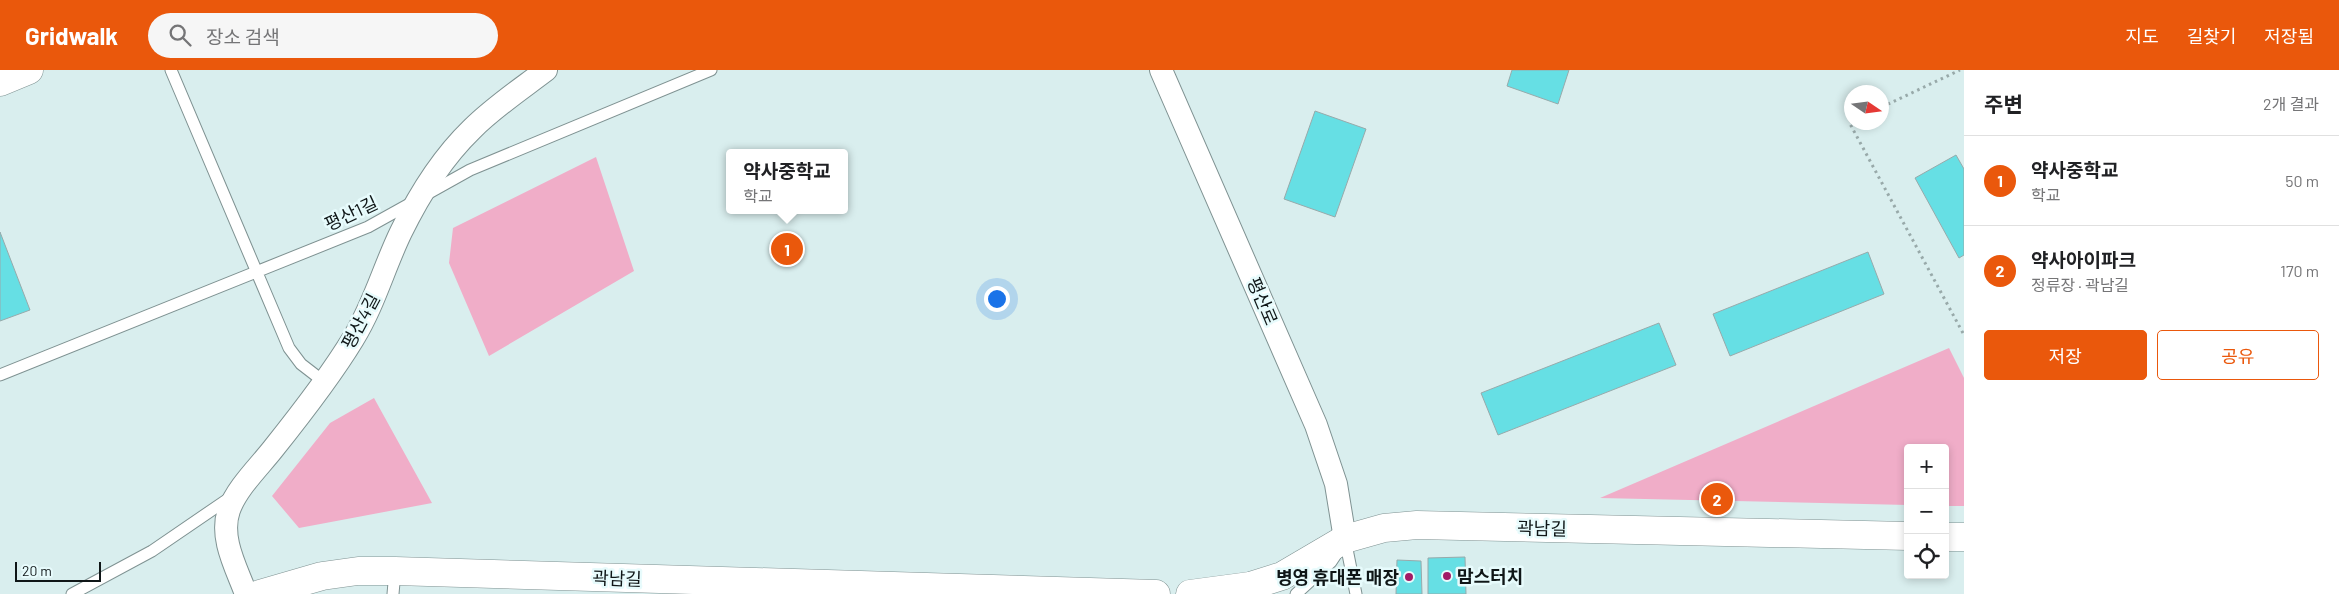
<!DOCTYPE html>
<html lang="ko">
<head>
<meta charset="utf-8">
<style>
  body { margin:0; font-family:Barlow,"Noto Sans KR",sans-serif; background:#f6f6f6; color:#202124 }
  .controls { position:absolute; right:15px; bottom:15px; display:grid; overflow:hidden; border-radius:5px; box-shadow:0 2px 8px #0003 }
  .controls button { width:45px; height:45px; display:grid; place-items:center; padding:0; border:0; border-bottom:1px solid #e0e0e0; background:#fff; color:#202124; font:25px sans-serif }
  .compass { position:absolute; left:1844px; top:15px; width:45px; height:45px; border-radius:50%; background:#fff; box-shadow:0 2px 8px #0003; rotate:103deg }
  .scale { position:absolute; left:15px; bottom:12px; width:86px; box-sizing:border-box; padding-left:5px; border:2px solid #0f1617; border-top:0; font-size:14px; line-height:18px; white-space:nowrap; color:#0f1617; -webkit-text-stroke:4px #e7fbfc; paint-order:stroke }
  .you { position:absolute; left:996px; top:228px; width:18px; height:18px; margin:-12px; border:4px solid #fff; border-radius:50%; background:#1a73e8; box-shadow:0 0 0 8px #1a73e833 }
  .badge { display:grid; place-items:center; width:32px; height:32px; border-radius:50%; background:#ea580c; color:#fff; font-size:16px; font-weight:700 }
  .pin { position:absolute; translate:-50% -50%; border:2px solid #fff; box-shadow:0 1px 5px #0006 }
  .popup { position:absolute; left:726px; top:79px; width:122px; height:65px; box-sizing:border-box; display:grid; place-content:center; border-radius:5px; background:#fff; filter:drop-shadow(0 1px 4px #0005); font-size:16px; white-space:nowrap; color:#757577 }
  .popup b { font-size:19px; color:#202124 }
  .popup::after { content:''; position:absolute; left:50%; top:100%; margin-left:-10px; border:10px solid transparent; border-top-color:#fff }
  .list { margin:0; padding:0; list-style:none }
  h2 { display:flex; justify-content:space-between; align-items:center; height:65px; margin:0; padding:0 20px; font-size:21px }
  h2 small { font-size:16px; font-weight:400; color:#757577 }
  .list li { display:grid; grid-template-columns:32px 1fr auto; gap:15px; align-items:center; box-sizing:border-box; height:90px; padding:0 20px; border-top:1px solid #e0e0e0 }
  .list b { display:block; font-size:19px; white-space:nowrap }
  .list p { margin:0; font-size:16px; white-space:nowrap; color:#757577 }
  .list em { font-size:16px; font-style:normal; color:#757577 }
  .actions { display:flex; gap:10px; padding:15px 20px }
  .actions a { flex:1; padding:11px 0; border:1px solid #ea580c; border-radius:5px; text-align:center; font-size:18px; color:#ea580c }
  .actions .main { background:#ea580c; color:#fff }
  .icon { flex:none; width:28px; height:28px; fill:none; stroke:currentColor; stroke-width:2; stroke-linecap:round; stroke-linejoin:round }
  .map { position:relative; flex:none; width:1964px; height:524px; overflow:hidden }
  header { display:flex; align-items:center; gap:30px; box-sizing:border-box; height:70px; padding:0 25px; background:#ea580c; color:#fff }
  header strong { font-size:24px }
  nav { display:flex; gap:28px; margin-inline-start:auto; font-size:18px }
  .search { width:350px; height:45px; background:#f6f6f6; display:flex; align-items:center; gap:12px; box-sizing:border-box; padding:0 18px; border-radius:28px; color:#757577; font-size:19px }
  main { display:flex }
  aside { flex:1; background:#fff }
  .map>svg:first-child { display:block }
  .green { fill:#f0adc8 }
  .building { fill:#66dfe4; stroke:#97aaab }
  .lines { fill:none; stroke-linecap:round; stroke-linejoin:round }
  .service-casing { stroke:#7f9292; stroke-width:13 }
  .minor-casing { stroke:#7f9292; stroke-width:24 }
  .tertiary-casing { stroke:#7f9292; stroke-width:29 }
  .secondary-casing { stroke:#7f9292; stroke-width:29 }
  .path { stroke:#98a9a9; stroke-width:3; stroke-dasharray:2.5 4; stroke-linecap:butt }
  .service { stroke:#fff; stroke-width:11 }
  .minor { stroke:#fff; stroke-width:22 }
  .tertiary { stroke:#fff; stroke-width:28 }
  .secondary { stroke:#fff; stroke-width:28 }
  .poi-dot { fill:#a21a66; stroke:#e7fbfc; stroke-width:2 }
  .labels { text-anchor:middle; dominant-baseline:central; stroke-width:5; stroke-linejoin:round; paint-order:stroke }
  .street-label { font-size:18px; fill:#0f1617; stroke:#e7fbfc }
  .poi-label { font-size:18px; font-weight:bold; fill:#0f1617; stroke:#e7fbfc; text-anchor:start }
</style>
</head>
<body>
<header>
<strong>Gridwalk</strong>
<div class="search"><svg class="icon" aria-label="search" viewBox="0 0 24 24"><circle cx="10" cy="10" r="6"/><path d="M15 15l6 6"/></svg>장소 검색</div>
<nav><a>지도</a><a>길찾기</a><a>저장됨</a></nav>
</header>
<main>
<div class="map">
<svg width="1964" height="524" viewBox="0 0 1964 524">
  <rect width="100%" height="100%" fill="#d9eeee"/>
  <path class="green" d="M596 87 634 201 489 286 449 193 453 158Z
    M1949 278 1964 308V436H1945V378H1908V435L1600 428Z
    M374 328 432 433 299 458 272 426 330 353Z"/>
  <path class="building" d="M1512 0H1569L1558 34 1507 16Z
    M1315 41 1366 59 1335 147 1284 129Z
    M1956 85 1964 99V185L1959 188 1915 108Z
    M0 162 30 240 0 251Z
    M1868 182 1884 224 1730 286 1713 244Z
    M1659 253 1676 295 1498 365 1481 323Z
    M1465 487 1466 524H1428V488Z
    M1397 490 1421 491 1422 524H1396Z"/>
  <g class="lines">
    <defs>
      <path id="service" d="M171 0 289 278 301 294 323 311
        M427 124 470 100 711 0
        M0 305 368 157 413 132
        M1345 469 1356 524
        M72 524 152 481 231 427
        M393 524 395 501
        M1296 524 1331 492 1337 483"/>
      <path id="minor" d="M1161 0 1316 355 1336 414 1345 469
        M246 524C237 499 219 468 229 440 237 418 258 398 273 379 301 344 330 307 353 269 374 235 384 197 401 162 419 125 442 88 472 59 494 37 521 19 546 0"/>
      <path id="tertiary" d="M0 12 29 0"/>
      <path id="secondary" d="M1945 467H1964
        M260 524 322 506 358 501H395L1156 524
        M1190 524 1250 516 1282 506 1345 469 1384 458 1417 455 1908 466"/>
    </defs>
    <use href="#service" class="service-casing"/>
    <use href="#minor" class="minor-casing"/>
    <use href="#tertiary" class="tertiary-casing"/>
    <use href="#secondary" class="secondary-casing"/>
    <path class="path" d="M1882 37 1960 0
      M1852 51 1849 52 1964 265"/>
    <use href="#service" class="service"/>
    <use href="#minor" class="minor"/>
    <use href="#tertiary" class="tertiary"/>
    <use href="#secondary" class="secondary"/>
  </g>
  <g class="poi-dot">
    <circle cx="1447" cy="506" r="5"/>
    <circle cx="1409" cy="507" r="5"/>
  </g>
  <g class="labels">
    <g class="street-label">
      <text transform="translate(351 143) rotate(-25)">평산1길</text>
      <text transform="translate(1263 231) rotate(67)">평산로</text>
      <text transform="translate(360 251) rotate(-62)">평산4길</text>
      <text transform="translate(1542 458) rotate(1)">곽남길</text>
      <text transform="translate(617 508) rotate(2)">곽남길</text>
    </g>
    <g class="poi-label">
      <text x="1457" y="506">맘스터치</text>
      <text x="1399" y="507" text-anchor="end">병영 휴대폰 매장</text>
    </g>
  </g>
</svg>
<div class="controls">
<button>+</button>
<button>−</button>
<button><svg class="icon" aria-label="locate" viewBox="0 0 24 24"><circle cx="12" cy="12" r="6"/><path d="M12 2v4M12 18v4M2 12h4M18 12h4"/></svg></button>
</div>
<svg class="compass" viewBox="-18 -18 36 36"><path d="M0-13l5 13h-10z" fill="#e53935"/><path d="M0 13l5-13h-10z" fill="#757577"/></svg>
<div class="scale">20 m</div>
<div class="you"></div>
<div class="pin badge" style="left:787px;top:179px">1</div>
<div class="popup"><b>약사중학교</b>학교</div>
<div class="pin badge" style="left:1717px;top:429px">2</div>
</div>
<aside>
<h2>주변<small>2개 결과</small></h2>
<ul class="list">
<li><span class="badge">1</span><div><b>약사중학교</b><p>학교</p></div><em>50 m</em></li>
<li><span class="badge">2</span><div><b>약사아이파크</b><p>정류장 · 곽남길</p></div><em>170 m</em></li>
</ul>
<div class="actions"><a class="main">저장</a><a>공유</a></div>
</aside>
</main>
</body>
</html>
